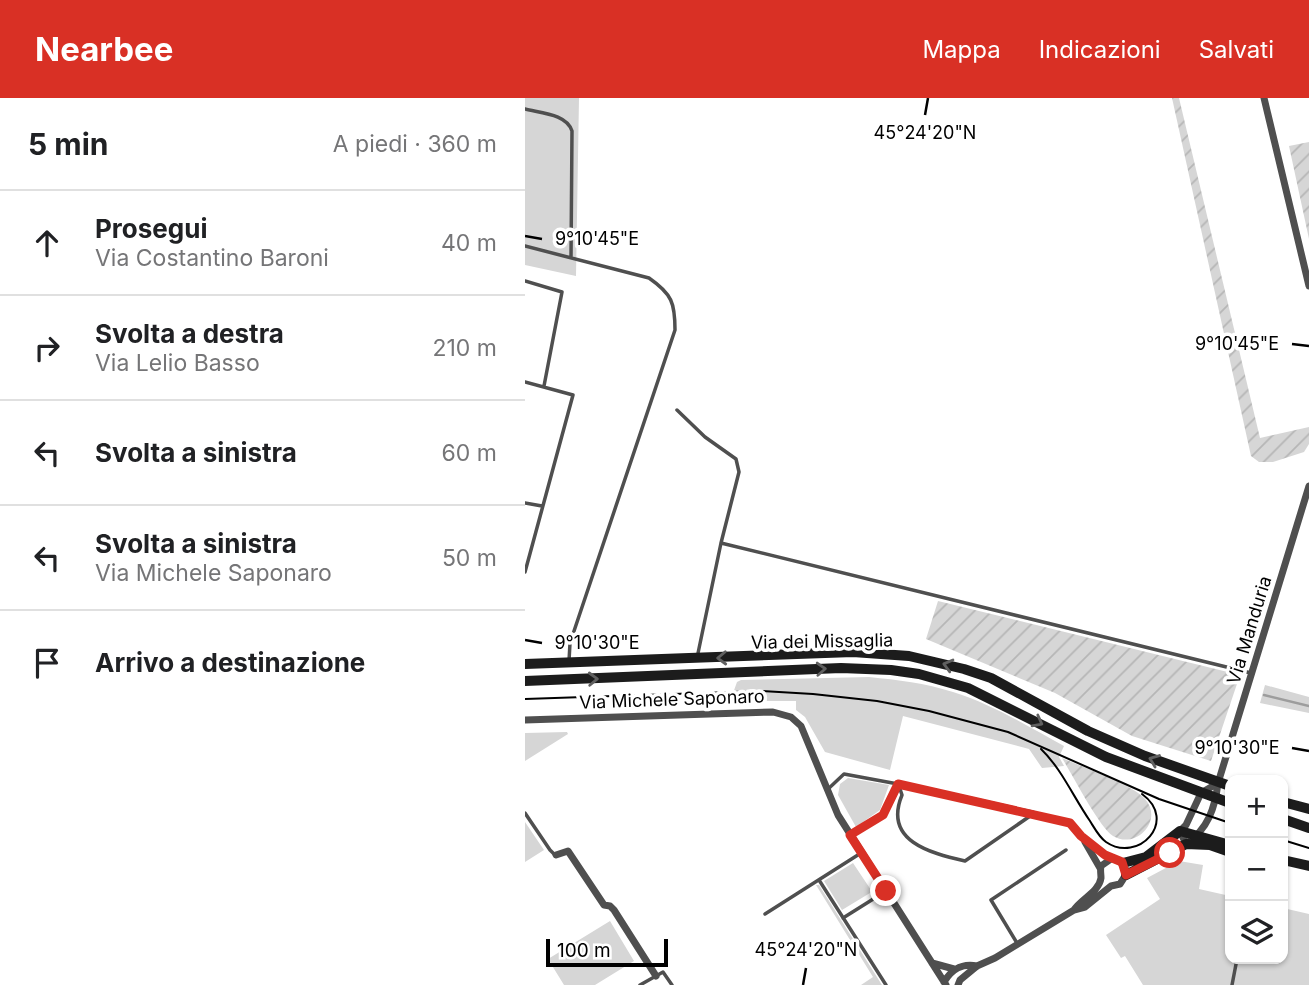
<!DOCTYPE html>
<html lang="it">
<head>
<meta charset="utf-8">
<style>
  body { margin:0; font-family:Inter,sans-serif; background:#f6f6f6; color:#202124 }
  .controls { position:absolute; right:21px; bottom:21px; display:grid; overflow:hidden; border-radius:14px; box-shadow:0 2px 5px #0004 }
  .controls button { width:63px; height:63px; display:grid; place-items:center; padding:0; border:0; border-bottom:2px solid #e0e0e0; background:#fff; color:#202124; font:35px sans-serif }
  .scale { position:absolute; left:21px; bottom:18px; width:122px; box-sizing:border-box; padding-left:7px; border:4px solid #000; border-top:0; font-size:19px; line-height:24px; white-space:nowrap; color:#000; -webkit-text-stroke:5px #fff; paint-order:stroke }
  .stop { position:absolute; width:21px; height:21px; margin:-16px; border:5px solid #d93025; border-radius:50%; background:#fff }
  .stop.end { background:#d93025; border-color:#fff; box-shadow:0 2px 7px #0008 }
  .list { margin:0; padding:0; list-style:none }
  h2 { display:flex; justify-content:space-between; align-items:center; height:91px; margin:0; padding:0 28px; font-size:30px }
  h2 small { font-size:23px; font-weight:400; color:#757577 }
  .list li { display:grid; grid-template-columns:46px 1fr auto; gap:21px; align-items:center; box-sizing:border-box; height:105px; padding:0 28px; border-top:2px solid #e0e0e0 }
  .list b { display:block; font-size:26px; white-space:nowrap }
  .list p { margin:0; font-size:23px; white-space:nowrap; color:#757577 }
  .list em { font-size:23px; font-style:normal; color:#757577 }
  .icon { flex:none; width:38px; height:38px; fill:none; stroke:currentColor; stroke-width:2; stroke-linecap:round; stroke-linejoin:round }
  .map { position:relative; flex:none; width:784px; height:887px; overflow:hidden }
  header { display:flex; align-items:center; gap:42px; box-sizing:border-box; height:98px; padding:0 35px; background:#d93025; color:#fff }
  header strong { font-size:33px }
  nav { display:flex; gap:38px; margin-inline-start:auto; font-size:24px }
  main { display:flex }
  aside { flex:1; background:#fff }
  .map>svg:first-child { display:block }
  .green { fill:#d6d6d6 }
  .garden { fill:url(#garden-furrows) }
  .lines { fill:none; stroke-linecap:round; stroke-linejoin:round }
  .stream { stroke:#9d9d9d; stroke-width:2.5 }
  .lane { stroke:#4f4f4f; stroke-width:3.5 }
  .street { stroke:#4f4f4f; stroke-width:7 }
  .secondary { stroke:#1c1c1c; stroke-width:10 }
  .tram { stroke:#000; stroke-width:2 }
  .oneway { stroke:#606060 }
  .route { stroke:#d93025; stroke-width:9 }
  .ticks { fill:none; stroke:#000; stroke-width:2.5 }
  .labels { text-anchor:middle; dominant-baseline:central; stroke-width:7; stroke-linejoin:round; paint-order:stroke }
  .street-label { font-size:18px; fill:#000; stroke:#fff }
  .ticks-label { font-size:18px; text-anchor:middle; fill:#000; stroke:#fff; stroke-width:7; stroke-linejoin:round; paint-order:stroke }
</style>
</head>
<body>
<header>
<strong>Nearbee</strong>
<nav><a>Mappa</a><a>Indicazioni</a><a>Salvati</a></nav>
</header>
<main>
<aside>
<h2>5 min<small>A piedi · 360 m</small></h2>
<ul class="list">
<li><svg class="icon" aria-label="ahead" viewBox="0 0 24 24"><path d="M12 20V5M6 11l6-6 6 6"/></svg><div><b>Prosegui</b><p>Via Costantino Baroni</p></div><em>40 m</em></li>
<li><svg class="icon" aria-label="right" viewBox="0 0 24 24"><path d="M7 20v-9h11M14 6l5 5-5 5"/></svg><div><b>Svolta a destra</b><p>Via Lelio Basso</p></div><em>210 m</em></li>
<li><svg class="icon" aria-label="left" viewBox="0 0 24 24"><path d="M17 20v-9H6M10 6l-5 5 5 5"/></svg><div><b>Svolta a sinistra</b></div><em>60 m</em></li>
<li><svg class="icon" aria-label="left" viewBox="0 0 24 24"><path d="M17 20v-9H6M10 6l-5 5 5 5"/></svg><div><b>Svolta a sinistra</b><p>Via Michele Saponaro</p></div><em>50 m</em></li>
<li><svg class="icon" aria-label="arrive" viewBox="0 0 24 24"><path d="M6 21V4h12l-3 4 3 4H6"/></svg><div><b>Arrivo a destinazione</b></div></li>
</ul>
</aside>
<div class="map">
<svg width="784" height="887" viewBox="0 0 784 887">
  <defs>
    <pattern id="garden-furrows" width="10" height="10" patternUnits="userSpaceOnUse" patternTransform="scale(1.75)"><rect width="10" height="10" fill="#d6d6d6"/><path d="M-1 1l2-2M0 10L10 0M9 11l2-2" fill="none" stroke="#b6b6b6"/></pattern>
  </defs>
  <rect width="100%" height="100%" fill="#fff"/>
  <path class="green" d="M0 0H54L51 178 0 167Z
    M344 579C373 582 400 585 428 594 467 606 504 629 539 648L534 659 539 668 517 670 504 651 378 618 365 672 300 654 280 619 271 612V603H210L207 598 212 584 216 582Z
    M740 587 784 599V615L735 605Z
    M42 634 43 636 0 663V635Z
    M323 680 364 687 355 712 331 729 313 697 315 686Z
    M0 724 19 752 0 764Z
    M654 763 678 767 674 791 705 798V861H758V810L784 816V887H618L600 858 596 860 581 837 635 801 622 780Z
    M328 765 350 798 345 795 317 812 299 783Z
    M291 787H294L357 887H336L348 879Z
    M85 823 109 863 70 887H39L23 861Z"/>
  <path class="garden" d="M647 0H654L735 340 784 329V346L779 354 748 364H734L726 358Z
    M784 44V141L764 48Z
    M413 503 715 577 686 663 607 638 530 595 401 541Z
    M537 660C557 669 607 686 620 701 639 722 611 752 588 738 574 729 547 676 537 660Z"/>
  <g class="lines">
    <path class="stream" d="M739 597 784 608"/>
    <path class="lane" d="M0 11C16 15 42 16 47 33L46 160
      M0 148 124 180C147 196 150 205 150 232L45 545 44 563
      M0 183 37 194 19 288
      M0 284 48 297 0 474
      M152 312 180 339 211 361 214 374 196 445 172 560
      M0 405 17 408
      M196 445 726 575
      M374 688 377 697C358 743 405 755 440 763L508 716 546 725 556 738
      M302 692 319 676 373 686
      M0 715 25 752 29 756
      M327 737 358 717 373 686
      M294 782 361 887
      M240 816 336 755
      M318 820 361 793
      M492 845 466 802 541 752
      M115 887 138 874 147 887
      M707 887 712 861"/>
    <path class="street" d="M739 0 784 188
      M0 622 248 614 266 619 276 628 313 717 421 887
      M693 685 676 695 661 727 655 733 661 746C683 731 690 710 693 685L784 388
      M373 686 508 716
      M560 744 575 770
      M31 757 43 753 79 807 85 808 89 812 131 878
      M549 812C556 801 574 794 576 780 576 776 575 772 576 768L586 761
      M407 865 429 871
      M419 884C427 871 437 865 452 868
      M433 887 435 882 452 868 470 860 549 812 560 809 586 788 595 786 602 775 598 765 580 757 556 738"/>
    <path class="secondary" d="M0 566 328 554 384 558 439 571 466 580 563 633 620 658 705 688
      M0 583 316 570 366 572 394 576 443 590 581 659 705 705
      M758 704 784 711
      M758 721 784 730
      M758 762 784 768
      M598 765 621 759 655 733 705 747
      M601 777 661 746 685 747 705 754"/>
    <path class="tram" d="M0 601 237 593 288 596 352 603 404 613 483 634 634 701 705 725
      M516 651C536 670 549 700 565 723 570 731 574 739 581 744 613 766 654 723 617 696
      M758 742 784 750"/>
  </g>
  <defs><path id="oneway-chevron" d="M-2-3.5L2.5 0L-2 3.5" fill="none" stroke-width="1.6" stroke-linecap="round" stroke-linejoin="round" transform="scale(1.75)"/></defs>
  <g class="oneway">
    <use href="#oneway-chevron" transform="translate(197 560) rotate(178)"/>
    <use href="#oneway-chevron" transform="translate(423 567) rotate(-165)"/>
    <use href="#oneway-chevron" transform="translate(296 571) rotate(-3)"/>
    <use href="#oneway-chevron" transform="translate(68 581) rotate(-2)"/>
    <use href="#oneway-chevron" transform="translate(513 624) rotate(28)"/>
    <use href="#oneway-chevron" transform="translate(629 662) rotate(-159)"/>
  </g>
  <g class="lines">
    <path class="route" d="M361 793 325 737 358 717 373 686 545 725 556 738 580 757 597 764 601 777 645 755"/>
  </g>
  <path class="ticks" d="M400 17 403 0M0 138 17 141M767 246 784 248M0 542 17 545M767 650 784 653M278 887 281 870"/>
  <g class="labels">
    <g class="street-label">
      <text transform="translate(724 532) rotate(-73)">Via Manduria</text>
      <text transform="translate(297 543) rotate(-1)">Via dei Missaglia</text>
      <text transform="translate(147 601) rotate(-2)">Via Michele Saponaro</text>
    </g>
  </g>
  <g class="ticks-label">
    <text x="400" y="41">45°24'20"N</text>
    <text x="72" y="147">9°10'45"E</text>
    <text x="712" y="252">9°10'45"E</text>
    <text x="72" y="551">9°10'30"E</text>
    <text x="712" y="656">9°10'30"E</text>
    <text x="281" y="858">45°24'20"N</text>
  </g>
</svg>
<div class="controls">
<button>+</button>
<button>−</button>
<button><svg class="icon" aria-label="layers" viewBox="0 0 24 24"><path d="M12 4l9 5-9 5-9-5zM3 14l9 5 9-5"/></svg></button>
</div>
<div class="scale">100 m</div>
<div class="stop" style="left:645px;top:755px"></div>
<div class="stop end" style="left:361px;top:793px"></div>
</div>
</main>
</body>
</html>
